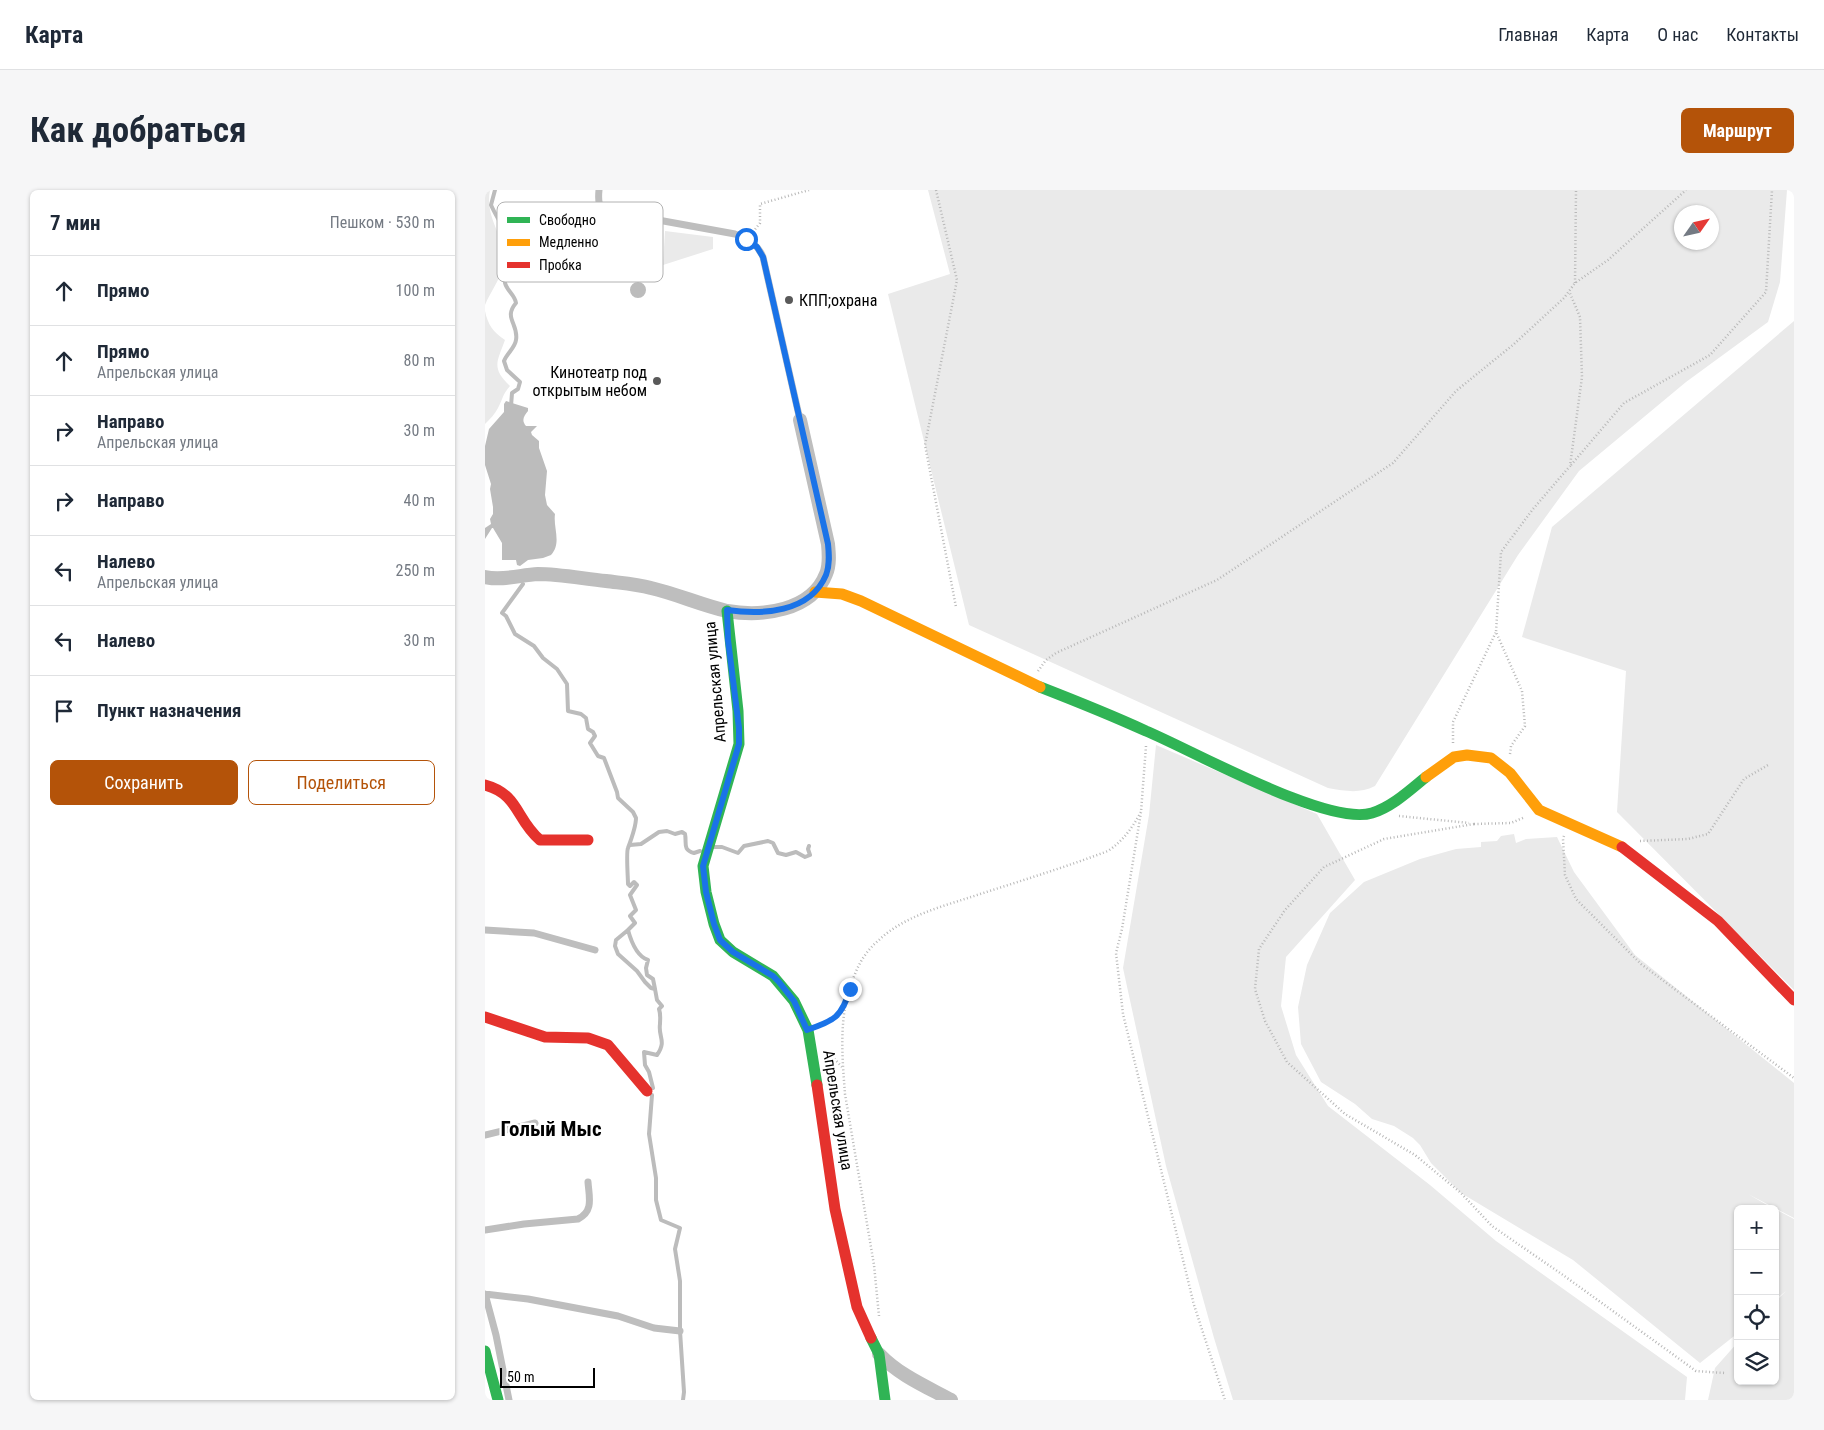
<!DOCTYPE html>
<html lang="ru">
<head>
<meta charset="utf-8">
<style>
  body { margin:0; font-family:"Roboto Condensed",sans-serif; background:#f6f6f7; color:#1f2937 }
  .controls { position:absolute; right:15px; bottom:15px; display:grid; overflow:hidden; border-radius:8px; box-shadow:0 1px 4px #0004 }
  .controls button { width:45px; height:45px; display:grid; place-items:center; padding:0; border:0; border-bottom:1px solid #e0e1e3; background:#fff; color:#1f2937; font:25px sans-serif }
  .compass { position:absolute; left:1189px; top:15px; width:45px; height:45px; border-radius:50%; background:#fff; box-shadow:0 1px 4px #0004; rotate:56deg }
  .scale { position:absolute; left:15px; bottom:12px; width:95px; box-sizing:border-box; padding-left:5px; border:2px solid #000; border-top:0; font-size:14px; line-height:18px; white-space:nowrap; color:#000; -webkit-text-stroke:4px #fff; paint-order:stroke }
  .stop { position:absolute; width:15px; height:15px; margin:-11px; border:4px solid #1a73e8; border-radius:50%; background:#fff }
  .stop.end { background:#1a73e8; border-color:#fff; box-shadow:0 1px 5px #0008 }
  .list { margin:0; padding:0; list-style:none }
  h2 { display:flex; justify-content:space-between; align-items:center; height:65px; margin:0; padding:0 20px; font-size:21px }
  h2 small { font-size:16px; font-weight:400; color:#747a83 }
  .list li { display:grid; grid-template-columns:32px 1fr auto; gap:15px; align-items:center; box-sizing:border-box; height:70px; padding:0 20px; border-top:1px solid #e0e1e3 }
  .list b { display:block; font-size:19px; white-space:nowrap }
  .list p { margin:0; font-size:16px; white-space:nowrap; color:#747a83 }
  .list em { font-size:16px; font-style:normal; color:#747a83 }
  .actions { display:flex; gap:10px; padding:15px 20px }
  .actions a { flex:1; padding:11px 0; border:1px solid #b45309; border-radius:8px; text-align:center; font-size:18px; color:#b45309 }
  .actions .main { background:#b45309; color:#fff }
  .icon { flex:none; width:28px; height:28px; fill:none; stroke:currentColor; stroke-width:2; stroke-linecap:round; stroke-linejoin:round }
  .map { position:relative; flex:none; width:1309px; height:1210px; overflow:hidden; border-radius:8px }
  header { display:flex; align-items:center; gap:30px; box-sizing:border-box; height:70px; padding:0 25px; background:#fff; border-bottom:1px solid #e0e1e3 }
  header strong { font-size:24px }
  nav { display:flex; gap:28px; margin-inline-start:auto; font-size:18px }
  .intro { display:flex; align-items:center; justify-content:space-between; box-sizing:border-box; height:120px; padding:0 30px }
  h1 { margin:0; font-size:35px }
  .button { padding:12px 22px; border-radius:8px; background:#b45309; color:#fff; font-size:18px; font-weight:700 }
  main { display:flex; gap:30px; padding:0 30px }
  aside { flex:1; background:#fff; border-radius:8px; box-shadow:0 1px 4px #0004 }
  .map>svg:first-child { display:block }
  .green { fill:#eaeaea; fill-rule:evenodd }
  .water { fill:#bcbcbc }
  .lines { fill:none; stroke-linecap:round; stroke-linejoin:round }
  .stream { stroke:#bcbcbc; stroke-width:4 }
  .path { stroke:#b8b8b8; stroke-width:2.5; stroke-dasharray:1 2.5; stroke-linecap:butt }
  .lane { stroke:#bebebe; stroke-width:7 }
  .street { stroke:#bebebe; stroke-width:14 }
  .fast { stroke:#30b455; stroke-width:11 }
  .slow { stroke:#ff9f0a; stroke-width:11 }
  .jam { stroke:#e5322d; stroke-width:11 }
  .route { stroke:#1a73e8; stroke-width:6 }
  .poi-dot { fill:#595959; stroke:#fff; stroke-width:2 }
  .labels { text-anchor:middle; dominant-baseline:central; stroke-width:4.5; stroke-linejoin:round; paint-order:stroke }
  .poi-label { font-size:16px; fill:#000; stroke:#fff; text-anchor:start }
  .street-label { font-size:16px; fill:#000; stroke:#fff }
  .district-label { font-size:21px; font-weight:bold; fill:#000; stroke:#fff }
  .key { fill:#fff; stroke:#b2b2b2; stroke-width:1 }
  .key-label { font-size:14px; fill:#000 }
</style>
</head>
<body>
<header>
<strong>Карта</strong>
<nav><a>Главная</a><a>Карта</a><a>О нас</a><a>Контакты</a></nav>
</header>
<div class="intro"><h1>Как добраться</h1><a class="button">Маршрут</a></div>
<main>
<aside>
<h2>7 мин<small>Пешком · 530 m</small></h2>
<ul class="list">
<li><svg class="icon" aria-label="ahead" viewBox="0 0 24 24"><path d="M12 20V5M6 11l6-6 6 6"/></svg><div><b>Прямо</b></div><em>100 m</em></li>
<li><svg class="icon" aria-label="ahead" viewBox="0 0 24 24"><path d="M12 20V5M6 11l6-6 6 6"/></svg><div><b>Прямо</b><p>Апрельская улица</p></div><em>80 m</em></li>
<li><svg class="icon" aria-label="right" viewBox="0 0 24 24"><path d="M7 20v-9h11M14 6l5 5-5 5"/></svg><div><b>Направо</b><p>Апрельская улица</p></div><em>30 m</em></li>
<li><svg class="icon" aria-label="right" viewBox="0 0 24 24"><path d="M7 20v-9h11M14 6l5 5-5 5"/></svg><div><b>Направо</b></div><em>40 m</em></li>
<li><svg class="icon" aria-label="left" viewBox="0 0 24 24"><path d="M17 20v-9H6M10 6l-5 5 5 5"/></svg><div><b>Налево</b><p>Апрельская улица</p></div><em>250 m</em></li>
<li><svg class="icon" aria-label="left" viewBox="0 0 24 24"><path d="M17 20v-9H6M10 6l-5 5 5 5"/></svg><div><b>Налево</b></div><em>30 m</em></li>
<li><svg class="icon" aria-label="arrive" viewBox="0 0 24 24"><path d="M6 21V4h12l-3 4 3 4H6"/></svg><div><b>Пункт назначения</b></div></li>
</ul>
<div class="actions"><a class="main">Сохранить</a><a>Поделиться</a></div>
</aside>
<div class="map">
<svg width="1309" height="1210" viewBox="0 0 1309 1210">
  <rect width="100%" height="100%" fill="#fff"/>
  <path class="green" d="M0 0H5C0 28 17 41 19 67 20 84 6 100 0 115Z
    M443 0H1302L1295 92 1283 132 1201 192 1094 281 1033 365 890 596C874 604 861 601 843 598L484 435 403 104 465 84ZM1196 22H1226V52H1196Z
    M180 41 228 47V59L178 75Z
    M0 121C3 135 8 142 20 150 12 172 6 178 25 196 17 205 18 209 13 218 10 224 5 229 0 234Z
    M1309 127V800L1132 622 1141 481 1037 447 1067 337 1309 131Z
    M671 555 832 624 870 690 801 767 796 816 811 865 843 916 945 995 1011 1051 1202 1187 1200 1210H748L729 1148 681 976 638 778 664 625Z
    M1029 644 1031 653 1041 649 1072 647 1089 682 1150 765 1309 893V1028L1263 1004 1289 1019H1253V1143L1215 1173 1088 1070 976 1003 946 973 935 955 928 948 909 936 887 929 870 914 836 892 816 854 813 817 822 775 845 723 879 692 935 669 971 659 996 657V652L1012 651 1016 646Z
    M1290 1019 1309 1029V1210H1223L1230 1178 1253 1152V1191H1290V1112L1301 1101 1290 1110Z"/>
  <path class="water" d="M145 100a8 8 0 1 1 16 0a8 8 0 1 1-16 0Z
    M21 211 43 218V221C39 226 36 230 41 236H52L46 242 47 245 54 251V258L62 281 60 305 62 315 70 324C68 338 77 353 66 365L58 368 43 370 35 376 32 375 31 370H17V353L8 338H7L0 349V338L6 334 5 329 8 324V317L5 299 6 294 0 275V256L4 239 19 222V214Z"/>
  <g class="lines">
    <path class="stream" d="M10 0 6 15C13 31 26 46 25 66 25 74 19 84 20 93 22 101 30 105 31 113 18 128 34 134 31 150 30 158 22 163 19 171L22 180 35 192 33 199 27 203 26 216
      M38 394 17 423 21 426 30 444 49 456 58 468 72 479 82 494 83 521 96 524 101 528 103 539 108 542 110 546 105 553 113 566 119 568 132 602 133 608 148 622 151 628C151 636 146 650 143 658 141 662 143 688 143 694L145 696 149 692 152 695 145 705 151 720 145 726 150 733 143 740C146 751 151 766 163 770L161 778 162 785 168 789 170 799
      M145 655 156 654 174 642 182 641 190 644 197 642 200 644C202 653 197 660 209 663L215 661
      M229 657H237L253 663 259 656 283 651 288 653 293 663 301 665 311 662 320 667 325 665 323 659 324 656
      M143 740 131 750 130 756 133 764 152 781 160 792 166 798 170 799 172 810 177 816 174 819C176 825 175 829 175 834 173 847 182 851 172 865L159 862 160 875 164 882 168 898
      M167 905 164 944 171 988V1010L176 1030 195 1038 190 1059 195 1091V1141L199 1202 198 1210"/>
    <path class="path" d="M451 0 472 90 440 255 471 417
      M268 42 275 33V14L324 0
      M1090 93 1091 0
      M1086 275 1139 213 1225 165 1281 102 1287 0
      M553 481 561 470 571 463 732 390 908 273 971 201 1029 154 1079 108 1090 93 1123 70 1201 0
      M968 553V532L1011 442
      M661 556 656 622 637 739 631 763 638 824 709 1115 740 1210
      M1025 564 1026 556 1040 536 1037 501 1011 442 1016 362 1048 319 1085 276 1097 187 1095 127 1084 101
      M914 626 984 633
      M989 634 899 649 839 677 800 720 774 759 770 799 780 831 802 872 860 924 930 965 976 1003 1007 1036 1078 1085 1211 1181 1240 1183
      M989 634 1026 633 1040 627
      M1079 646 1078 649 1080 685 1091 709 1156 774 1309 888
      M1155 651 1203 649 1223 644 1259 589 1283 575
      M336 835 351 828 359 818
      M342 861 357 877
      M394 1126 389 1075 360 904C357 865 353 821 370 784 375 771 383 759 394 750 418 727 455 717 486 707 532 692 578 678 623 661 639 650 647 638 656 622"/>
    <path class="lane" d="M114 0C113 10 113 20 124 24L162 28 250 44C263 48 273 55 278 67L315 230
      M0 740 49 743 110 760
      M0 945 50 933
      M0 1040 39 1034 93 1029C109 1021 104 1007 103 992
      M0 1104 43 1109 133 1126 169 1138 195 1141
      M0 1104 11 1145 24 1210"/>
    <path class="street" d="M0 387C18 391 35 385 53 384 74 384 100 389 121 391 136 393 151 394 166 398 192 404 216 415 242 421 277 427 327 421 341 384 345 375 344 364 343 354L315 230
      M394 1164C414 1185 440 1196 466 1210"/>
    <path class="fast" d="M242 421 253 521 254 554 218 676 221 702 229 734 235 750 248 762 288 786 309 811 323 840 332 895
      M555 497C591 511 626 525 661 541 707 560 843 637 887 623 907 617 925 600 941 587
      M386 1148 394 1164 400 1210
      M0 1161 13 1210"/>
    <path class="slow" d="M330 402 357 404 376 411 555 497
      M941 587 969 567 982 565 1006 568 1025 583 1054 620 1137 657"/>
    <path class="jam" d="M0 595C34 604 31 630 55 650H103
      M1137 657 1233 731 1309 810
      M0 827 60 847 103 848 123 855 162 901
      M332 895 350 1019 372 1117 386 1148"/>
  </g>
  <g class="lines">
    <path class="route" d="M261 49 272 57 278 67 343 354C344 364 345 375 341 385 325 423 277 425 242 420L243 450 254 538V554L218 676 221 702 229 734 235 750 248 762 288 786 294 792 309 811 322 840C349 831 357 827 365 799"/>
  </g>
  <g class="poi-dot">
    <circle cx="304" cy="110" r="5"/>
    <circle cx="172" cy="191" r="5"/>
  </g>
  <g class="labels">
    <g class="poi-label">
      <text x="314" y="110">КПП;охрана</text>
      <text x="162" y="182" text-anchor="end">Кинотеатр под<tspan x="162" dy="18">открытым небом</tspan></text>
    </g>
    <g class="street-label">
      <text transform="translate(230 492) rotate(-95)">Апрельская улица</text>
      <text transform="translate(353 920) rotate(81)">Апрельская улица</text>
    </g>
    <g class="district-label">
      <text x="66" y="939">Голый Мыс</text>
    </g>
  </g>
  <rect x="12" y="12" width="166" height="80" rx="8" class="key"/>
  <rect x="22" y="27" width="23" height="6" fill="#30b455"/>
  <rect x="22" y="49" width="23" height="7" fill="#ff9f0a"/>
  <rect x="22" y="72" width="23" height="6" fill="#e5322d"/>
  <g class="key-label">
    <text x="54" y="35">Свободно</text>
    <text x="54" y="57">Медленно</text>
    <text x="54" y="80">Пробка</text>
  </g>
</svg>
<div class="controls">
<button>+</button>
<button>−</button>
<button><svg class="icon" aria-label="locate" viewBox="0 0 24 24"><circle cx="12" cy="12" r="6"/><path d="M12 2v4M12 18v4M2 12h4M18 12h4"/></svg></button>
<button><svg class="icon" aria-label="layers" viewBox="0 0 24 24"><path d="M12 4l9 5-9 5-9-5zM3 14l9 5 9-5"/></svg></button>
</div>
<svg class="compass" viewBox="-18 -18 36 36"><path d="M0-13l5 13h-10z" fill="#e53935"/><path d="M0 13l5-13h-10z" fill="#747a83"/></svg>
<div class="scale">50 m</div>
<div class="stop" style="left:261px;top:49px"></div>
<div class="stop end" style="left:365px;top:799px"></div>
</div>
</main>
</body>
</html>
